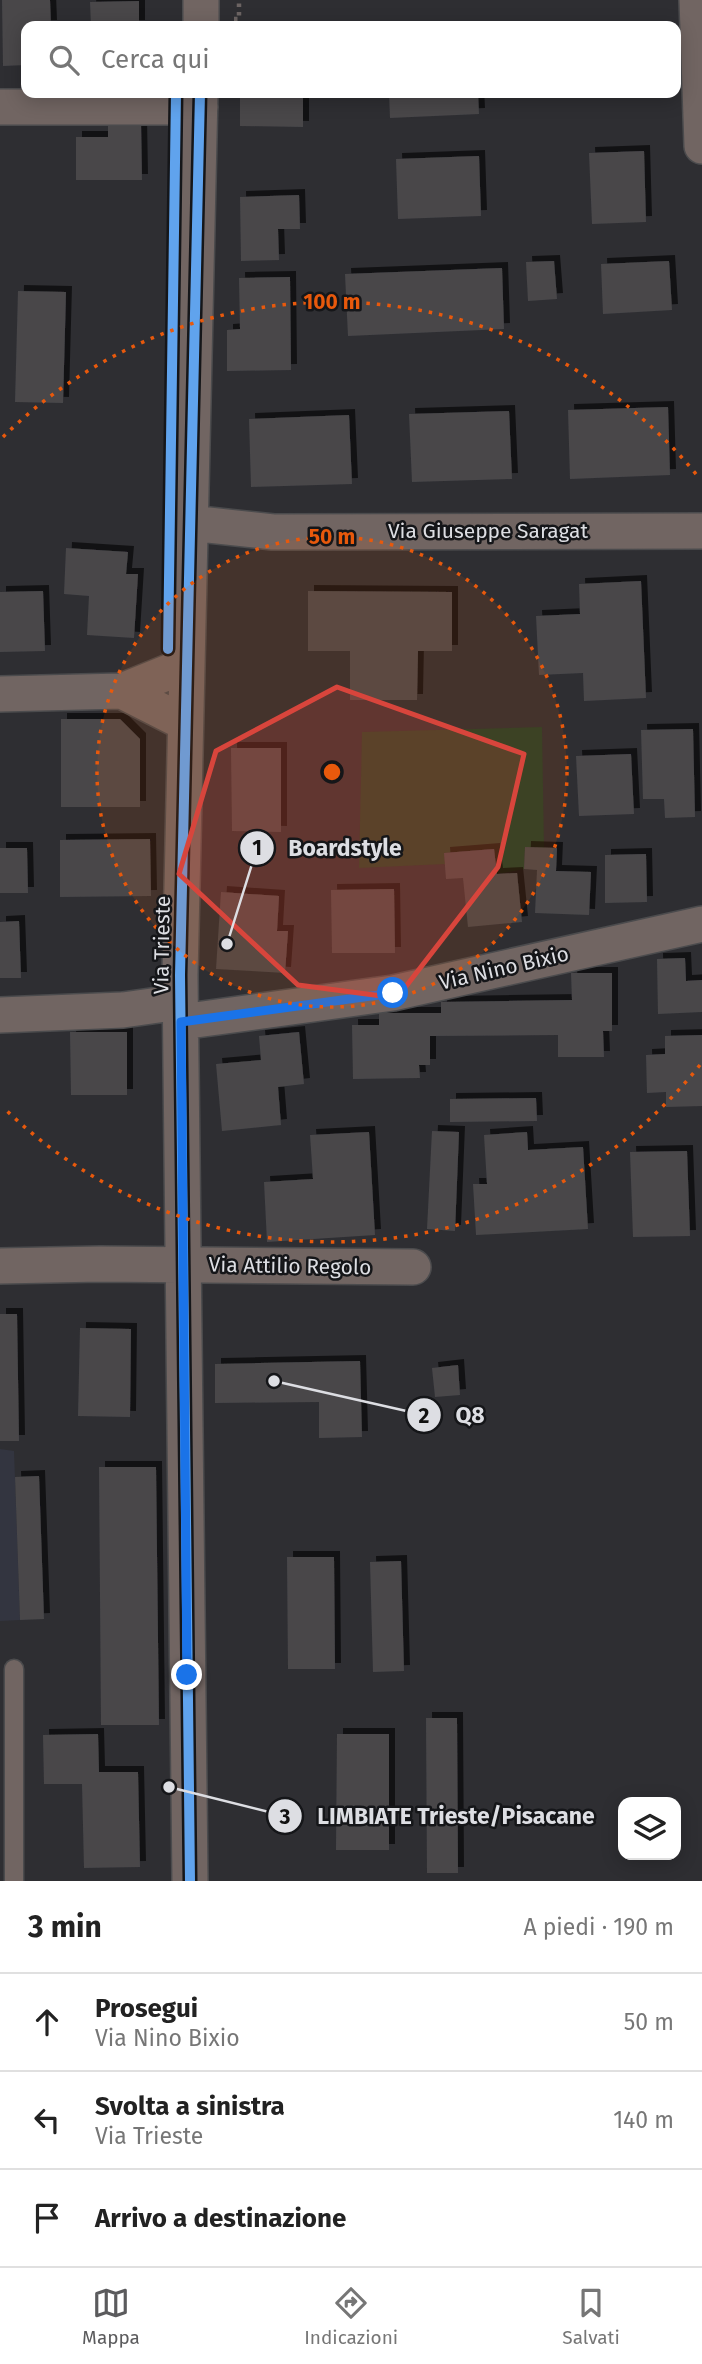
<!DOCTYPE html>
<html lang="it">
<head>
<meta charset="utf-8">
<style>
  body { margin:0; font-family:"Fira Sans",sans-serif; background:#f2f2f2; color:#222 }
  .controls { position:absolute; right:21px; bottom:21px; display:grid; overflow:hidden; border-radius:14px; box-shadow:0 4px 18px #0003 }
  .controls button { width:63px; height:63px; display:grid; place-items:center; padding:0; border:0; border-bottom:2px solid #e0e0e0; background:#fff; color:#222; font:35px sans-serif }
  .stop { position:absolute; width:21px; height:21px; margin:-16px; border:5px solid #1a73e8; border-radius:50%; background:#fff }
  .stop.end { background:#1a73e8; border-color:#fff; box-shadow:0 2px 7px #0008 }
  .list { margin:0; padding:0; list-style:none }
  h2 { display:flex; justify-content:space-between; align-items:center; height:91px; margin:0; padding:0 28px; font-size:30px }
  h2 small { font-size:23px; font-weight:400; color:#767676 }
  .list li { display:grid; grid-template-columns:46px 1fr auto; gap:21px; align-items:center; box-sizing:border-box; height:98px; padding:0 28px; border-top:2px solid #e0e0e0 }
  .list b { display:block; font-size:26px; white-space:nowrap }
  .list p { margin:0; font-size:23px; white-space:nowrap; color:#767676 }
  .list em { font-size:23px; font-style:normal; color:#767676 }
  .icon { flex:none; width:38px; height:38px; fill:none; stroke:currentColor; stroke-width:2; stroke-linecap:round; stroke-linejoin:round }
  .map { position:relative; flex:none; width:702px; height:1881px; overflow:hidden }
  .search { position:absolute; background:#fff; box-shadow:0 4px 18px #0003; left:21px; right:21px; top:21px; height:77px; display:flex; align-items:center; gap:18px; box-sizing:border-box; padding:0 24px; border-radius:14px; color:#767676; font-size:26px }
  .sheet { height:385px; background:#fff }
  nav { display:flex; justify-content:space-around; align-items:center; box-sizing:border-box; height:98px; border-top:2px solid #e0e0e0; background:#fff; font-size:19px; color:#767676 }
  nav a { display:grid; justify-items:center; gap:4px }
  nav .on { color:#5b5b5d }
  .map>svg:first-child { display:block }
  .built { fill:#333540 }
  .green { fill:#253f28 }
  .building { fill:#48474a; filter:url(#shadow) }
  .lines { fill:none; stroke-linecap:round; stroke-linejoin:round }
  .lane-casing { stroke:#4b4b4d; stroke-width:21 }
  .street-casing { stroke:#4b4b4d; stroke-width:38 }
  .path { stroke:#6c6463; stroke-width:4.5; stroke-dasharray:3.5 5; stroke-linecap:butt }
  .lane { stroke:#716562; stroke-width:18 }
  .street { stroke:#716562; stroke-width:35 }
  .cycleway-casing { stroke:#151619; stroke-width:15 }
  .cycleway { stroke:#60a3ed; stroke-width:10 }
  .route { stroke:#1a73e8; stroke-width:9 }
  .marked { fill:#d74344; fill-opacity:0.2; stroke:#d74344; stroke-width:5; stroke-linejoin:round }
  .ring { fill:none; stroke:#e8590c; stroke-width:3.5; stroke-dasharray:3.5 7 }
  .labels { text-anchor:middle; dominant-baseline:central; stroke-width:5; stroke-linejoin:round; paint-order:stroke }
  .street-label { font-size:21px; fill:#dddee3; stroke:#151619 }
  .centre { fill:#e8590c; stroke:#151619; stroke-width:3.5 }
  .ring-label { font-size:21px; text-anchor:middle; font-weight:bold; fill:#e8590c; stroke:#151619; stroke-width:5; stroke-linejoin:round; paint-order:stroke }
  .leader { fill:none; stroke:#dddee3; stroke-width:2.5 }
  .callout-dot { fill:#dddee3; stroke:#151619; stroke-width:2.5 }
  .mark-label { font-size:21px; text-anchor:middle; font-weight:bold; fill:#111 }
  .callout-label { font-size:23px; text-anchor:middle; font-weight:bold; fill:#dddee3; stroke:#151619; stroke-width:5; stroke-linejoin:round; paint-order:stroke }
</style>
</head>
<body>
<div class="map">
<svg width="702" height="1881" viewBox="0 0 702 1881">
  <defs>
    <filter id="shadow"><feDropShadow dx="6" dy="-6" stdDeviation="0" flood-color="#0009"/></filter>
  </defs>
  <rect width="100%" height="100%" fill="#2e2e32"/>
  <path class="built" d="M0 1449 14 1451 20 1620 0 1621Z"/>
  <path class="green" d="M542 727 544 848 525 847 524 869 497 874 494 849 444 853 445 864 359 868 362 732Z"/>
  <path class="building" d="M2 0H50L51 26H26V65L3 66Z
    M139 1V26H91L90 2Z
    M240 93H303V127L240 126Z
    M389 93H478L479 114 390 118Z
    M108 123H141L142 180H76V137H108Z
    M644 151 646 222 592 224 589 153Z
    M479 156 481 216 398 219 396 159Z
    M299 195 300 229H278L279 260 241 261 240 197Z
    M554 261 557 299 528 301 526 262Z
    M669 261 672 310 603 314 601 264Z
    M502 268 504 329 348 336 345 274Z
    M290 277 291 370 227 371V330L240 329 239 278Z
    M18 291 66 292 63 403 15 402Z
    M668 407 670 475 570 479 568 410Z
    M509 411 512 479 412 482 409 414Z
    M349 415 352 484 251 487 249 419Z
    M66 548 128 552 126 574H138L134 638 87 635 89 596 64 594Z
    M641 581 646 698 584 701 583 673 539 675 536 616 580 614 579 584Z
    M43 591 45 651 0 652V592Z
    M308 591 452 592V651H418L417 700H350V651H308Z
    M61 719H120L140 739V807H61Z
    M693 729 695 817 665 818 664 799H643L641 730Z
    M231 748H281V832L232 831Z
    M631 754 634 814 579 816 576 756Z
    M150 839 151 896 60 897V840Z
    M525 847 557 848 556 871 591 872 589 915 535 913 537 870 524 869Z
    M0 848H27L28 893H0Z
    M494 849 497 874 517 873 522 922 468 927 463 878 446 879 444 853Z
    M646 854 647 902 605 903V855Z
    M394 889 395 953H332L331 890Z
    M221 892 279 896 277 931H288L285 973 216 969Z
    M19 921 21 978H0V922Z
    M685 958 686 981 702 980V1012L658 1014 657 959Z
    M571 973H612V1031H603L604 1057H558V1035L430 1036V1065H419L420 1078 353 1079 352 1025H379V1013H441V1002L572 1000Z
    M70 1032H127V1095H71Z
    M299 1032 304 1084 278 1087 281 1125 222 1131 216 1064 261 1060 259 1036Z
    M702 1035V1106L666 1107V1092L647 1093 646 1055 665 1054V1036Z
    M536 1098 537 1121 450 1122V1099Z
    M432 1131 459 1132 455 1231 427 1229Z
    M369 1132 375 1235 267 1242 264 1182 313 1179 310 1135Z
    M527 1132 528 1150 583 1147 588 1229 476 1235 473 1184H487L484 1135Z
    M687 1151 690 1236 633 1237 630 1152Z
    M0 1314H17L19 1441H0Z
    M80 1328 131 1329 130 1417 78 1416Z
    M360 1361 362 1437 319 1438V1402L215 1403V1364Z
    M458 1365 460 1395 435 1397 432 1368Z
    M99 1467H156L159 1725H101Z
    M39 1476 44 1619 20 1620 15 1477Z
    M287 1557H334L335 1669H288Z
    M401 1561 404 1671 373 1672 370 1562Z
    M426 1718H457L458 1873H427Z
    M98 1734 99 1772H138L140 1867 84 1868 82 1784H44L43 1735Z
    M337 1734H389V1850H336Z"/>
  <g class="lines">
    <defs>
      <path id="lane" d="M14 1669V1881"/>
      <path id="street" d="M697 0 702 146
        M201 26V0
        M0 107H200
        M190 523 273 532 702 531
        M122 691 185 723
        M0 694 122 691 186 665
        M0 1015 123 1010 180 1002
        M181 1022 393 993 702 924
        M0 1266 100 1264 413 1267
        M190 1881 180 975 200 93"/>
    </defs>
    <use href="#lane" class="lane-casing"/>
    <use href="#street" class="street-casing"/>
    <path class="path" d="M234 19H239V0"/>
    <use href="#lane" class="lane"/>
    <use href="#street" class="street"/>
    <defs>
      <path id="cycleway" d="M168 649 176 93
        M190 1881 180 975 200 93"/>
    </defs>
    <use href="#cycleway" class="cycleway-casing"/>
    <use href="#cycleway" class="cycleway"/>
  </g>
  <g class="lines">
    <path class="route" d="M187 1675 181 1022 393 993"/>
  </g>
  <path class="marked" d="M337 687 524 754 498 867 397 998 298 985 179 874 216 751Z"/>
  <circle cx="332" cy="772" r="235" fill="#e8590c" fill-opacity=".12"/>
  <g class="ring">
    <circle cx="332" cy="772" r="235"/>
    <path d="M700 1065A470 470 0 0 1 3 1107M3 437A470 470 0 0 1 700 479"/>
  </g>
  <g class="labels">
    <g class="street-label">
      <text x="488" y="531">Via Giuseppe Saragat</text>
      <text transform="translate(162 945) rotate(-89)">Via Trieste</text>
      <text transform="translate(504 968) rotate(-13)">Via Nino Bixio</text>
      <text transform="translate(290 1266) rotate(1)">Via Attilio Regolo</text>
    </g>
  </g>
  <circle cx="332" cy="772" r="10" class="centre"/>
  <g class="ring-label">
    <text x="332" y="309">100 m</text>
    <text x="332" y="544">50 m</text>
  </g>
  <path class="leader" d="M227 944L257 848M274 1381L424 1415M169 1787L285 1816"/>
  <g class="callout-dot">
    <circle cx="227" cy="944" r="7"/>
    <circle cx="274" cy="1381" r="7"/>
    <circle cx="169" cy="1787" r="7"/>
    <circle cx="257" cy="848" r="18"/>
    <circle cx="424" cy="1415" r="18"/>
    <circle cx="285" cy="1816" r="18"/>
  </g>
  <g class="mark-label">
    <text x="257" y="855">1</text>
    <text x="424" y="1423">2</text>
    <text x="285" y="1824">3</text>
  </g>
  <g class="callout-label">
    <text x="345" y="856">Boardstyle</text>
    <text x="470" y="1423">Q8</text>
    <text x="456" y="1824">LIMBIATE Trieste/Pisacane</text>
  </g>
</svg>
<div class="controls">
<button><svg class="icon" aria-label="layers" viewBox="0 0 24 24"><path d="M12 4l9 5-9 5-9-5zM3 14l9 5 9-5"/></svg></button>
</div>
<div class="stop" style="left:393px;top:993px"></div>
<div class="stop end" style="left:187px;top:1675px"></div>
<div class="search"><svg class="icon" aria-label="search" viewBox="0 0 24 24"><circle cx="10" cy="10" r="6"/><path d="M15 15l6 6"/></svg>Cerca qui</div>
</div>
<section class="sheet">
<h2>3 min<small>A piedi · 190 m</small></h2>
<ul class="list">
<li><svg class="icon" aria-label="ahead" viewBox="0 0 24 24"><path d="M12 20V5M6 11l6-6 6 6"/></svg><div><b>Prosegui</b><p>Via Nino Bixio</p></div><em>50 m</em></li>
<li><svg class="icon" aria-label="left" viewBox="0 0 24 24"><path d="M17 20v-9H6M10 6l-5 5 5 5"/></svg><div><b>Svolta a sinistra</b><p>Via Trieste</p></div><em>140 m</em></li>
<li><svg class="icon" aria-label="arrive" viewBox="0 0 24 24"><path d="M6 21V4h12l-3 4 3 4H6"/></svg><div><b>Arrivo a destinazione</b></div></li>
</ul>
</section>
<nav>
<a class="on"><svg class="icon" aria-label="map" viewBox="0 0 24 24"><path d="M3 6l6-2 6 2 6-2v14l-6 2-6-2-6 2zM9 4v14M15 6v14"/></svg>Mappa</a>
<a><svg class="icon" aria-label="directions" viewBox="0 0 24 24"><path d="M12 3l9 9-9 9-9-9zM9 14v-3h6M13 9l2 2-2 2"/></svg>Indicazioni</a>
<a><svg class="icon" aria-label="saved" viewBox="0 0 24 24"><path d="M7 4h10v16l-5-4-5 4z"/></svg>Salvati</a>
</nav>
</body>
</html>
